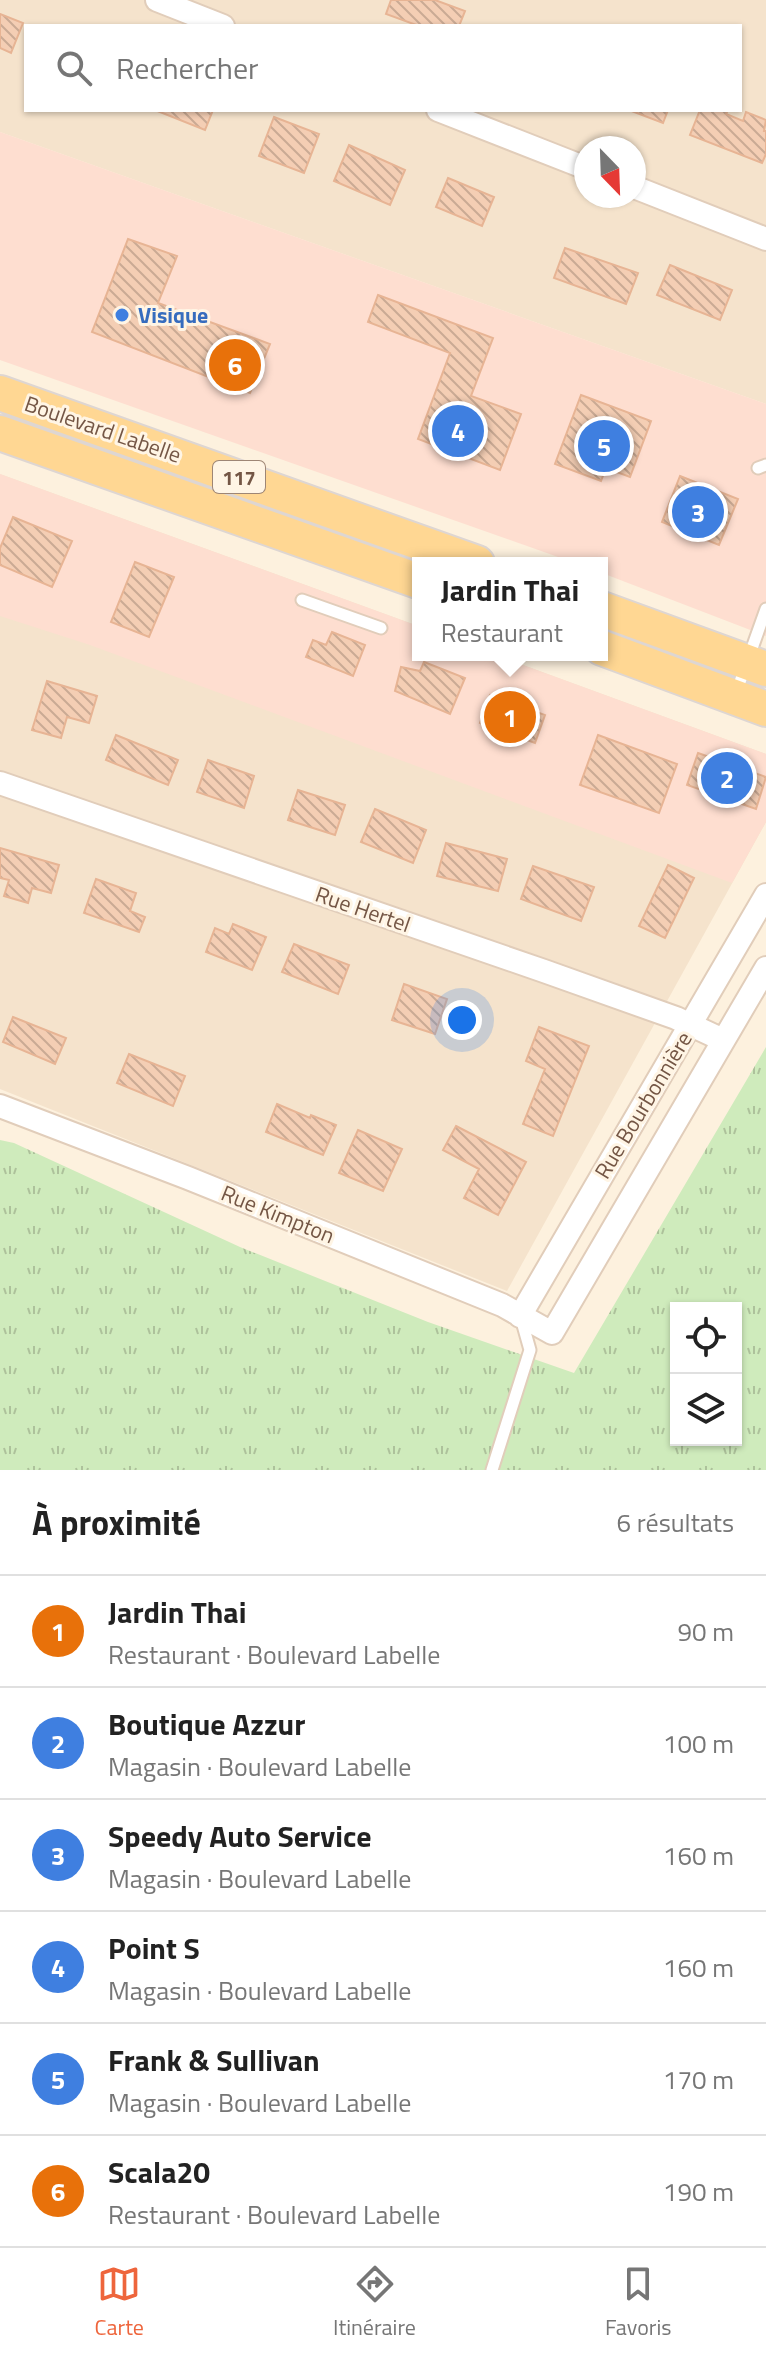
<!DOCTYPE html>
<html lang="fr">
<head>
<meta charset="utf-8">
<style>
  body { margin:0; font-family:"Titillium Web",sans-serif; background:#f2f2f2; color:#222 }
  .controls { position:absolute; right:24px; bottom:24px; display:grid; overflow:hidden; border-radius:0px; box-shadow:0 2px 6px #0004 }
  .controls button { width:72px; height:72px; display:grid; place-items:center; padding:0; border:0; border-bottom:2px solid #e0e0e0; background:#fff; color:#222; font:40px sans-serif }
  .compass { position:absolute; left:574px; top:136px; width:72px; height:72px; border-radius:50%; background:#fff; box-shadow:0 2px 6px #0004; rotate:157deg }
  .you { position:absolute; left:462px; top:1020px; width:28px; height:28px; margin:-20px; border:6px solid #fff; border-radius:50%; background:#1a73e8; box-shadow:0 0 0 12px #1a73e833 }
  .badge { display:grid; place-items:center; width:52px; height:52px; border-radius:50%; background:#ee653c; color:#fff; font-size:26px; font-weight:700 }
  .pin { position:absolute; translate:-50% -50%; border:4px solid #fff; box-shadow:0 2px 8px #0006 }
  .popup { position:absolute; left:412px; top:557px; width:196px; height:104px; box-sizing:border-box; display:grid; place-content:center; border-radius:0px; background:#fff; filter:drop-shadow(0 2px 6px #0005); font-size:26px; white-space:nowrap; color:#767676 }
  .popup b { font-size:30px; color:#222 }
  .popup::after { content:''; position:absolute; left:50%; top:100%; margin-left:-16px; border:16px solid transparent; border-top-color:#fff }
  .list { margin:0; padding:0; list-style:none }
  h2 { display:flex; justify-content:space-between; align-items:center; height:104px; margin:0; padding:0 32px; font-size:34px }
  h2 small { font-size:26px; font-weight:400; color:#767676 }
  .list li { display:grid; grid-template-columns:52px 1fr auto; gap:24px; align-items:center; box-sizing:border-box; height:112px; padding:0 32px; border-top:2px solid #e0e0e0 }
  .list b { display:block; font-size:30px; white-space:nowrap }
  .list p { margin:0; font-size:26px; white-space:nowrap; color:#767676 }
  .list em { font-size:26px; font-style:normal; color:#767676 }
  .icon { flex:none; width:44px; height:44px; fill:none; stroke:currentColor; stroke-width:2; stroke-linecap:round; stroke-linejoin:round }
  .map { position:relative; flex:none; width:766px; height:1470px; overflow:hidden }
  .search { position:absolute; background:#fff; box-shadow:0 2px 6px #0004; left:24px; right:24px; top:24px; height:88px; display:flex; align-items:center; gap:20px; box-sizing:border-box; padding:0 28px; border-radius:0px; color:#767676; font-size:30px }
  .sheet { height:776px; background:#fff }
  nav { display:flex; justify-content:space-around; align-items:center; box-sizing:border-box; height:112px; border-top:2px solid #e0e0e0; background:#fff; font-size:22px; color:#767676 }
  nav a { display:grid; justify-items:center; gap:4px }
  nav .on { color:#ee653c }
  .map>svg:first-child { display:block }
  .residential { fill:#f5e3cc; fill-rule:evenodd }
  .commercial { fill:#feded0 }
  .grass { fill:url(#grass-tufts); fill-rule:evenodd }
  .building { fill:url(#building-back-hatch); stroke:#e7b494; stroke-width:2 }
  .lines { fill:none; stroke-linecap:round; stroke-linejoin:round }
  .lane-casing { stroke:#e1cdba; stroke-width:15 }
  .street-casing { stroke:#e1cdba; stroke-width:26 }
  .primary-casing { stroke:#ded6d2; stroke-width:38 }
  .lane { stroke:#fff; stroke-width:11 }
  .street { stroke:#fff; stroke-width:22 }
  .primary { stroke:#ffd793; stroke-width:34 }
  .shop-dot { fill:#3f7fe0; stroke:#fff5e5; stroke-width:3 }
  .labels { text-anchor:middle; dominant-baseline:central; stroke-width:6; stroke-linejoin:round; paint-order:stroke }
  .shield { fill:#fff5e5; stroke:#9e8675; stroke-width:2 }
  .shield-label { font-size:20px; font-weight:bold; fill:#745645 }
  .shop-label { font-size:22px; font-weight:bold; fill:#366cbe; stroke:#fff5e5; text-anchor:start }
  .street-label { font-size:22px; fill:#745645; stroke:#fff5e5 }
</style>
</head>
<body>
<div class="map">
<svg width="766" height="1470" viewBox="0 0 766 1470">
  <defs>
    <pattern id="grass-tufts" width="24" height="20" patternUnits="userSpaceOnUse" patternTransform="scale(2)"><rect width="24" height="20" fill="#cfebbc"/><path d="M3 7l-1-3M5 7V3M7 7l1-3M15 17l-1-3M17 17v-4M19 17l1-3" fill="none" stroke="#adc19b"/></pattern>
    <pattern id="building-back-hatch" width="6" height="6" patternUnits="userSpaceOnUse" patternTransform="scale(2)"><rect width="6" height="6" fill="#f4ceb4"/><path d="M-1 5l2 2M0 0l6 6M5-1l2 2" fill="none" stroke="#caaa94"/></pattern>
  </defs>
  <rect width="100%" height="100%" fill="#fdf1de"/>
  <path class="residential" d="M0 0H766V404L0 132ZM26 26H740V110H26ZM586 148H634V196H586Z
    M0 474 418 626V655H496L766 754V822L507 1291 0 1089Z"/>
  <path class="commercial" d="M0 132 766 404V636L602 573V563H575L0 360Z
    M0 474 418 626V655H496L766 754V822L732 883 90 645 0 616Z"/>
  <path class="grass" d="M766 1047V1470H0V1140L14 1143 240 1247 428 1322 574 1373ZM676 1308H736V1440H676Z"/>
  <path class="building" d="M391 0H435L465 11 459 26H419L386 14Z
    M0 14 23 23 11 53 0 48Z
    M155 110H213L205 130Z
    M629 110H668L663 123Z
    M700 110H728L726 114 743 121 746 112 766 120 764 131H766V154L762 163 690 135Z
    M274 117 319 134 304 173 259 156Z
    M349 145 405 170 390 205 334 181Z
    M448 178 494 197 482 226 436 207Z
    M128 239 177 256 158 303 270 344 250 393 92 332Z
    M565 248 638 273 626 304 554 278Z
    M670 265 732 290 720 320 657 295Z
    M378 295 493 338 471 396 521 414 500 470 418 439 450 353 368 322Z
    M581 395 651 421 630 477 606 468 601 481 555 464Z
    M680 476 738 499 719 545 662 522Z
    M13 517 72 541 52 587 0 565V548Z
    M135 562 174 577 149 637 111 622Z
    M332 632 365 645 353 676 306 657 313 640 326 645Z
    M424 662 465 678 450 714 395 691 401 667 420 671Z
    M47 681 97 696 89 723 67 717 61 738 32 730Z
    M490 695 545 715 535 743 480 723Z
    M116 735 178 760 168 785 106 760Z
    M598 735 677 764 659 813 580 785Z
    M698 753 766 777 756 809 687 785Z
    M208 760 254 776 244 808 197 792Z
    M298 790 345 805 335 835 288 820Z
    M375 809 426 830 413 863 361 842Z
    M446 843 507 859 498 891 437 876Z
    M0 848 59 865 51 893 32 888 28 903 4 896 9 880 0 878Z
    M668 865 694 878 665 938 639 926Z
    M533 866 594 887 581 921 521 899Z
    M96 879 136 893 130 911 145 917 139 932 84 913Z
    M233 924 266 937 252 970 206 952 215 928 229 934Z
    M294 944 349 965 338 994 282 972Z
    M404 984 447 999 435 1034 392 1020Z
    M13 1017 66 1038 55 1064 3 1042Z
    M539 1027 589 1046 553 1136 523 1124 545 1069 526 1061Z
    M129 1054 185 1076 173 1106 117 1083Z
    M277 1104 310 1118 311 1115 336 1125 323 1155 266 1132Z
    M456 1126 526 1162 498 1215 464 1198 479 1169 443 1150Z
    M358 1130 402 1149 383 1191 339 1173Z"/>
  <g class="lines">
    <defs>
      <path id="lane" d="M758 468 766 465
        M302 600 381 628
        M736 693 766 609
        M492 1470 530 1350 521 1318"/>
      <path id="street" d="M157 0 223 26
        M438 110 586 168
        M634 187 766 239
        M0 783 544 971 676 1018 723 1040
        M0 1106 188 1178 502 1305 552 1333 766 968
        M520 1316 766 895"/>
      <path id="primary" d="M0 393 477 563
        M0 433 418 581
        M602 609 766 669
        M602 648 766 709"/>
    </defs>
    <use href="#lane" class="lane-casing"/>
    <use href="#street" class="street-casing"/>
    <use href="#primary" class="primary-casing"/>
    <use href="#lane" class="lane"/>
    <use href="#street" class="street"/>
    <use href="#primary" class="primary"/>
  </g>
  <circle class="shop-dot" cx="122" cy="315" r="8"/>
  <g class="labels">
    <rect class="shield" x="213" y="461" width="52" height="32" rx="6"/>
    <g class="shield-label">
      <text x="239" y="477">117</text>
    </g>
    <g class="shop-label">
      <text x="138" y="315">Visique</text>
    </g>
    <g class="street-label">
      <text transform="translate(103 429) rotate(19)">Boulevard Labelle</text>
      <text transform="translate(363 909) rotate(19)">Rue Hertel</text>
      <text transform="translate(643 1105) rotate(-59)">Rue Bourbonnière</text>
      <text transform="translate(278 1214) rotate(22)">Rue Kimpton</text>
    </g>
  </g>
</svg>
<div class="controls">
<button><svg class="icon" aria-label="locate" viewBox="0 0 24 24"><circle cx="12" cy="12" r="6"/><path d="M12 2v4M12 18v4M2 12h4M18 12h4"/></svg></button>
<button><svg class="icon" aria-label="layers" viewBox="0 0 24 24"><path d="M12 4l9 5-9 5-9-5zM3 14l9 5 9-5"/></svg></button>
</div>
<svg class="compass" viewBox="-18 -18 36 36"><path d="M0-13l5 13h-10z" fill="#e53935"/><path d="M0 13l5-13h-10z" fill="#767676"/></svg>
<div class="you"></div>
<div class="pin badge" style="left:510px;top:717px;background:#e8710a">1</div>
<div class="popup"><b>Jardin Thai</b>Restaurant</div>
<div class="pin badge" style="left:727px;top:778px;background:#3f7fe0">2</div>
<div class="pin badge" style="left:698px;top:512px;background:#3f7fe0">3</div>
<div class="pin badge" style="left:458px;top:431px;background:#3f7fe0">4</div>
<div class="pin badge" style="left:604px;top:446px;background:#3f7fe0">5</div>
<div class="pin badge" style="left:235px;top:365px;background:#e8710a">6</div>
<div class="search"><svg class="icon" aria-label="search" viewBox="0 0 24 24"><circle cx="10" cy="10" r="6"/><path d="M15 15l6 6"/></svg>Rechercher</div>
</div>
<section class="sheet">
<h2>À proximité<small>6 résultats</small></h2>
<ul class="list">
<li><span class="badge" style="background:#e8710a">1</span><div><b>Jardin Thai</b><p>Restaurant · Boulevard Labelle</p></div><em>90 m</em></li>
<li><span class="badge" style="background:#3f7fe0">2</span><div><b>Boutique Azzur</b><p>Magasin · Boulevard Labelle</p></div><em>100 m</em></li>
<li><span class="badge" style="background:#3f7fe0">3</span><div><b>Speedy Auto Service</b><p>Magasin · Boulevard Labelle</p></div><em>160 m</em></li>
<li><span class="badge" style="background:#3f7fe0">4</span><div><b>Point S</b><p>Magasin · Boulevard Labelle</p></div><em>160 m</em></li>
<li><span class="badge" style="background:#3f7fe0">5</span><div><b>Frank &amp; Sullivan</b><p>Magasin · Boulevard Labelle</p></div><em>170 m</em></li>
<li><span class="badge" style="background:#e8710a">6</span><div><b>Scala20</b><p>Restaurant · Boulevard Labelle</p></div><em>190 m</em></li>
</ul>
</section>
<nav>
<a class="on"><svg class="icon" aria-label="map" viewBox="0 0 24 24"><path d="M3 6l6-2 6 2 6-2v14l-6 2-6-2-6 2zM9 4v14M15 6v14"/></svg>Carte</a>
<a><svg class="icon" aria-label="directions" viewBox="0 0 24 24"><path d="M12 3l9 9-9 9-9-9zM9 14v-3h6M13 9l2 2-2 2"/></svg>Itinéraire</a>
<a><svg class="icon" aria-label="saved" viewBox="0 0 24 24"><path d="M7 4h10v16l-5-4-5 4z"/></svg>Favoris</a>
</nav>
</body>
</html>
